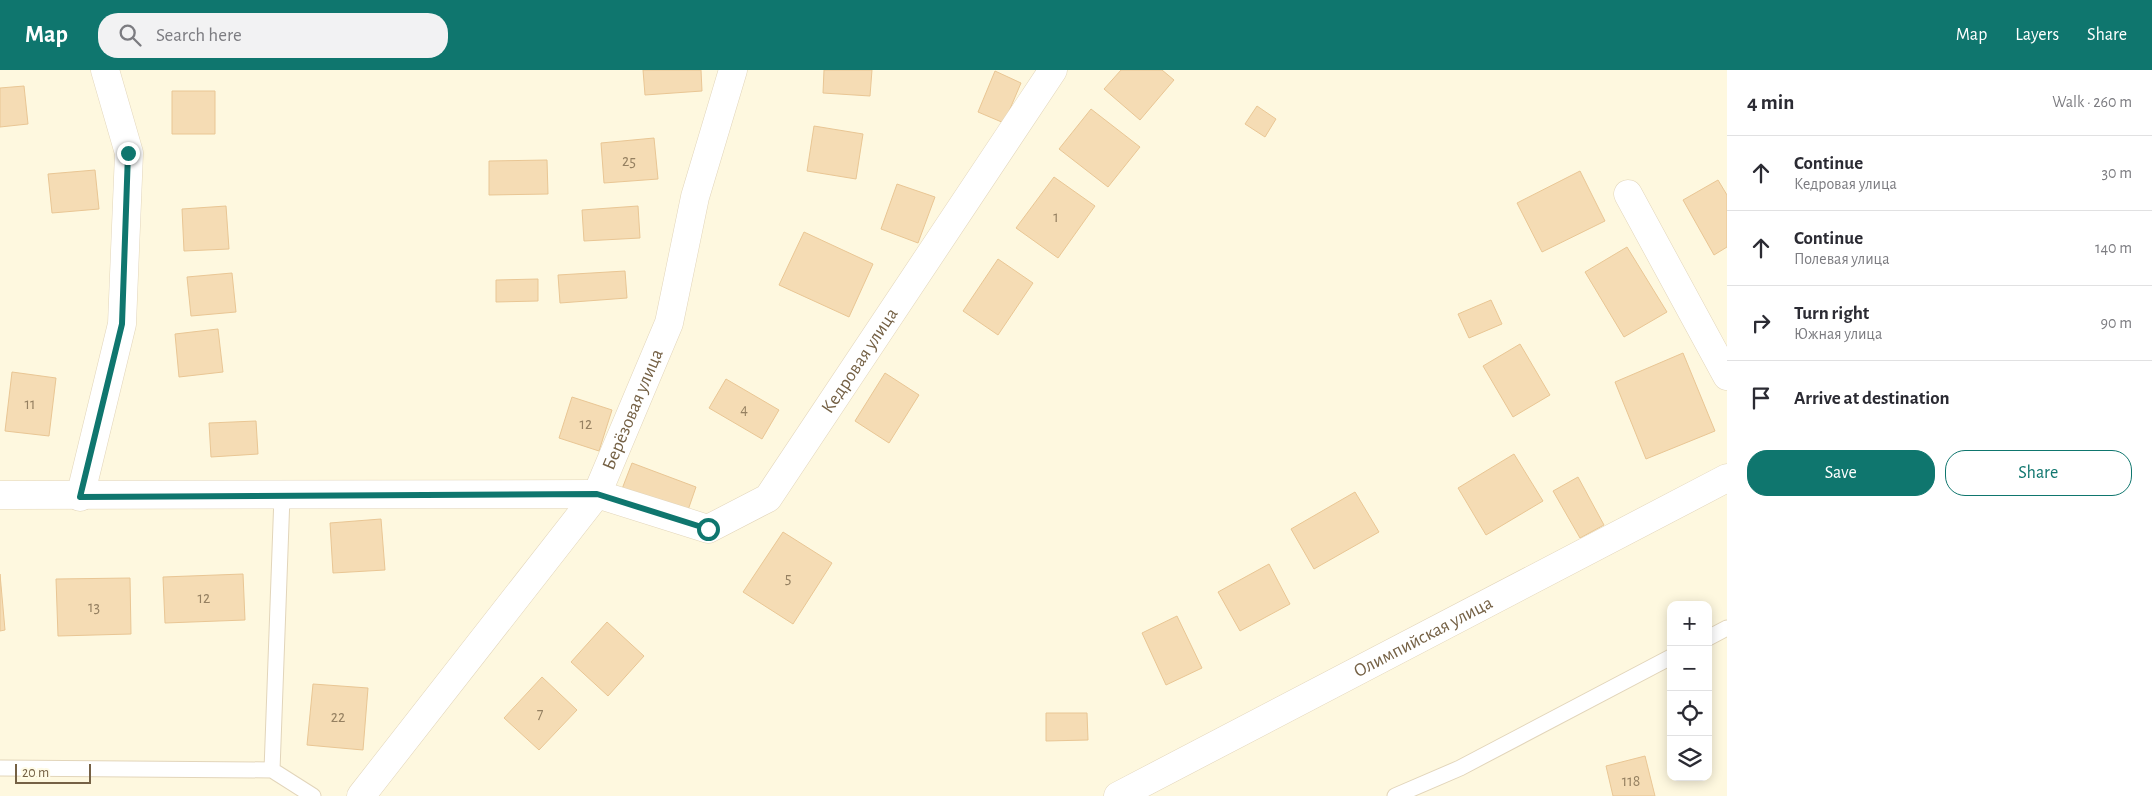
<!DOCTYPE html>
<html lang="en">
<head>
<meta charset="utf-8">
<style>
  body { margin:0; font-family:"Alegreya Sans",sans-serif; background:#f2f2f3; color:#2b2b33 }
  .controls { position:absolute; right:15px; bottom:15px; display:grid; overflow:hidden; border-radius:10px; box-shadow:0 2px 12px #0003 }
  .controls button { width:45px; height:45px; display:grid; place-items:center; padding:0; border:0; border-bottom:1px solid #e1e1e2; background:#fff; color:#2b2b33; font:25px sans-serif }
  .scale { position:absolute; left:15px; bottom:12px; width:76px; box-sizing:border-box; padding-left:5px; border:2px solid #756145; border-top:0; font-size:14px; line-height:18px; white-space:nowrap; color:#756145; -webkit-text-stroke:4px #fffbe6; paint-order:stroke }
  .stop { position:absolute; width:15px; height:15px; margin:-11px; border:4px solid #0f766e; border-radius:50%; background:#fff }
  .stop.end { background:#0f766e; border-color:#fff; box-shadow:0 1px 5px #0008 }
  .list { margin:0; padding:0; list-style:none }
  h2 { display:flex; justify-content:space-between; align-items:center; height:65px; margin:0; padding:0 20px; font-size:21px }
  h2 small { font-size:16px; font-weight:400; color:#7c7c81 }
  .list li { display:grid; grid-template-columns:32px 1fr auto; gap:15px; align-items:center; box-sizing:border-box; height:75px; padding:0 20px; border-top:1px solid #e1e1e2 }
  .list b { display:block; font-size:19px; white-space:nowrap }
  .list p { margin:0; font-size:16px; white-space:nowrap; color:#7c7c81 }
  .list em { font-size:16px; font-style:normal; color:#7c7c81 }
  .actions { display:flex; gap:10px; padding:15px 20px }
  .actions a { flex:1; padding:11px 0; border:1px solid #0f766e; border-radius:20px; text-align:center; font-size:18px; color:#0f766e }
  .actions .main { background:#0f766e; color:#fff }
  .icon { flex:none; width:28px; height:28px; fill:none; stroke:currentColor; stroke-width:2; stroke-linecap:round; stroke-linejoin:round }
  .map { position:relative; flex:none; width:1727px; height:726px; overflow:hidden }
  header { display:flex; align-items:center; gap:30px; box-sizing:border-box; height:70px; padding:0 25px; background:#0f766e; color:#fff }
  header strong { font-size:24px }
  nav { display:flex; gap:28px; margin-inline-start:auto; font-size:18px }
  .search { width:350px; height:45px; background:#f2f2f3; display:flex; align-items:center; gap:12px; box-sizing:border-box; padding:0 18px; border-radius:20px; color:#7c7c81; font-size:19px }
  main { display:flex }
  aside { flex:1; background:#fff }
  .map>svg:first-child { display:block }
  .building { fill:#f5dcb4; stroke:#e9c694 }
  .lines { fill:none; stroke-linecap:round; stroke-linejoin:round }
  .lane-casing { stroke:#e2d5ba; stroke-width:17 }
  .street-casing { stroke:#e2d5ba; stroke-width:29 }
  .lane { stroke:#fff; stroke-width:15 }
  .street { stroke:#fff; stroke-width:28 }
  .route { stroke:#0f766e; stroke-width:6 }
  .labels { text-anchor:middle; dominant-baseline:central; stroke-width:5; stroke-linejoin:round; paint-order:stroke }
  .number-label { font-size:16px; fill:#958061 }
  .street-label { font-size:19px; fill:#756145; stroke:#fffbe6 }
</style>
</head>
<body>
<header>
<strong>Map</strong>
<div class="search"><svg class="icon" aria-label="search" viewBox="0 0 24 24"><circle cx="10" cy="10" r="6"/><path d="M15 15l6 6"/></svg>Search here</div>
<nav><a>Map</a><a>Layers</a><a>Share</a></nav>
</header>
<main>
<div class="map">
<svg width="1727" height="726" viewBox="0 0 1727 726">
  <rect width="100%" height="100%" fill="#fef8df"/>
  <path class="building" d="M643 0H701L702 21 645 25Z
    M824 0H872L870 26 823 23Z
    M1121 0H1162L1174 10 1140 50 1104 19Z
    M995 1 1021 13 1004 53 978 42Z
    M24 16 28 54 0 57V18Z
    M172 21H215V64H172Z
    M1257 36 1276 49 1265 67 1245 54Z
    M1091 39 1140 77 1108 117 1059 79Z
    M814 56 863 64 856 109 807 101Z
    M654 68 658 109 604 113 601 73Z
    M547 90 548 124 489 125V91Z
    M95 100 99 139 52 143 48 104Z
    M1580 101 1605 151 1542 182 1517 133Z
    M1054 107 1095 136 1058 188 1016 158Z
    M1718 110 1727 125V177L1714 185 1683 130Z
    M897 114 935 127 918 173 881 159Z
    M226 136 229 179 184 181 182 139Z
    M638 136 640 168 584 171 582 140Z
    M804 162 873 194 849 247 779 215Z
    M1627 177 1667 242 1624 267 1585 202Z
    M998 189 1033 213 998 265 963 241Z
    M625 201 627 228 560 233 558 205Z
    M232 203 236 242 191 246 187 207Z
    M538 209V231L496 232V210Z
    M1491 230 1502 254 1469 268 1458 244Z
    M218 259 223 302 179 307 175 264Z
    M1520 274 1550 325 1513 347 1483 296Z
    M1683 283 1715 361 1646 389 1615 312Z
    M12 302 56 308 49 366 5 361Z
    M885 303 919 325 889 373 855 351Z
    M726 309 779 340 762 369 709 338Z
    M572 327 612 340 599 381 559 368Z
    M256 351 258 384 211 387 209 353Z
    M1514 384 1543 431 1486 465 1458 418Z
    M632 393 696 417 687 443 622 419Z
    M1578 407 1604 455 1580 468 1553 421Z
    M1355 422 1379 462 1314 499 1291 459Z
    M381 449 385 500 333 503 330 453Z
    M783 462 832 493 793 554 743 522Z
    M1269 494 1290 534 1240 561 1218 522Z
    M0 504 5 560 0 561Z
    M243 504 245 550 165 553 163 507Z
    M130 508 131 564 58 566 56 509Z
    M1177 546 1202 598 1166 615 1142 563Z
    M607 552 644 586 608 626 571 592Z
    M542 607 577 640 539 680 504 648Z
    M313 614 368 618 363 680 307 675Z
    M1046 643H1087L1088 670 1046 671Z
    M1645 686 1655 726H1613L1606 696Z"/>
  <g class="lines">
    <defs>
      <path id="lane" d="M282 426 272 700 313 726
        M1708 568 1727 558
        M0 698 272 700
        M1395 726 1460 698 1671 587"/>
      <g id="street">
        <path d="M1628 124 1727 306"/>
        <path id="s1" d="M0 425 597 424 708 459 768 428 1053 0"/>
        <path d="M80 427 122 254 129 83 105 0"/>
        <path id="s2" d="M361 726 597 424 669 253 695 127 733 0"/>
        <path id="s3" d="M1118 726 1727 408"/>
      </g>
    </defs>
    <use href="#lane" class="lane-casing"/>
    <use href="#street" class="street-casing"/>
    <use href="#lane" class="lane"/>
    <use href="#street" class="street"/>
  </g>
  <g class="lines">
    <path class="route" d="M128 83 122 254 80 427 597 424 708 459"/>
  </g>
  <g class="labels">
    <g class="number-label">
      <text x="629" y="91">25</text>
      <text x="1056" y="147">1</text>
      <text x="30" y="334">11</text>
      <text x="744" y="339">4</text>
      <text x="586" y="354">12</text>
      <text x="788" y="508">5</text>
      <text x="204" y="528">12</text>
      <text x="94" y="537">13</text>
      <text x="540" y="644">7</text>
      <text x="338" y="647">22</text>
      <text x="1631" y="711">118</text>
    </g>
    <g class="street-label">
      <text stroke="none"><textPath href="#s1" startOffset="946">Кедровая улица</textPath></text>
      <text stroke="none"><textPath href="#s2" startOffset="475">Берёзовая улица</textPath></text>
      <text stroke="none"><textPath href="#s3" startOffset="344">Олимпийская улица</textPath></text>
    </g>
  </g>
</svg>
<div class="controls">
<button>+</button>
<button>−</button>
<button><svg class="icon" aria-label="locate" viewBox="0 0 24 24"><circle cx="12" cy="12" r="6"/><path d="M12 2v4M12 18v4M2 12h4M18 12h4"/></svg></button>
<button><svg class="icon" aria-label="layers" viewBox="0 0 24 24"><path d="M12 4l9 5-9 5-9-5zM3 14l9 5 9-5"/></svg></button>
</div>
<div class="scale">20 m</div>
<div class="stop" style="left:708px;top:459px"></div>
<div class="stop end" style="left:128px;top:83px"></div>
</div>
<aside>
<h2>4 min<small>Walk · 260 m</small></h2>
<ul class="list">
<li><svg class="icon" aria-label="ahead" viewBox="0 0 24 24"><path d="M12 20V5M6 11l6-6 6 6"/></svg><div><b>Continue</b><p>Кедровая улица</p></div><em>30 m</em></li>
<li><svg class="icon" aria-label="ahead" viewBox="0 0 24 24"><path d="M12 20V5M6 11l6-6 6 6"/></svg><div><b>Continue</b><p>Полевая улица</p></div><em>140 m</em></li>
<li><svg class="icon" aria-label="right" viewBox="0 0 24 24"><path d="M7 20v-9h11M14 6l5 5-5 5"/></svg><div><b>Turn right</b><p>Южная улица</p></div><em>90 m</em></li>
<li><svg class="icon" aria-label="arrive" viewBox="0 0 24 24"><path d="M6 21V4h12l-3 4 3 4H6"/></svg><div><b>Arrive at destination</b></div></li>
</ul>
<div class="actions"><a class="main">Save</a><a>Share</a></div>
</aside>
</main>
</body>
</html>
